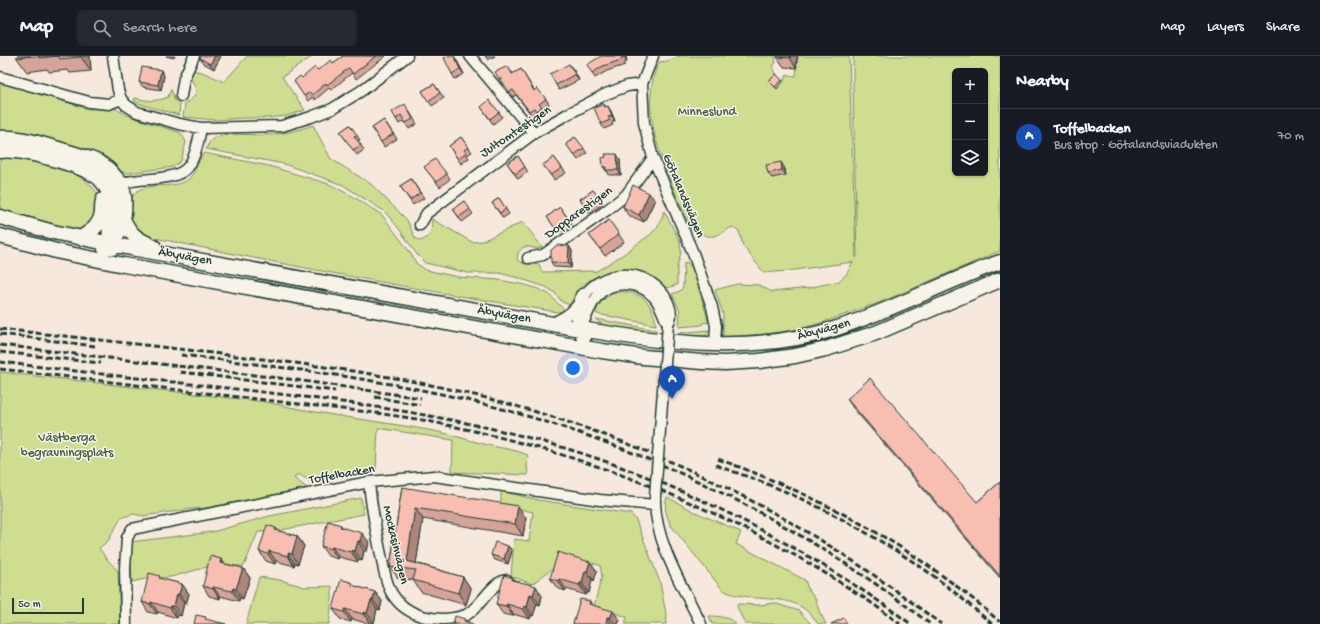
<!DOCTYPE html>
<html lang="en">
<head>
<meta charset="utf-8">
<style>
  body { margin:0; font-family:"Gochi Hand",sans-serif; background:#242831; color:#f1f3f6 }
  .controls { position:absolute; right:12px; top:12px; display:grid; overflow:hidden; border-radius:6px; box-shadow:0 1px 3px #0004 }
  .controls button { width:36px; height:36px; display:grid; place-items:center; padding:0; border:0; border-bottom:1px solid #363941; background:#171b24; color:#f1f3f6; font:20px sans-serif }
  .scale { position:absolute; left:12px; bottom:10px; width:72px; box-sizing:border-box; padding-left:4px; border:2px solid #1f3d34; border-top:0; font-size:11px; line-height:14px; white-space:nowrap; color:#1f3d34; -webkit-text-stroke:3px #f7f3e8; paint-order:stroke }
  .you { position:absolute; left:573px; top:312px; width:14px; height:14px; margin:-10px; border:3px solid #fff; border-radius:50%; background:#1a73e8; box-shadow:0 0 0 6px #1a73e833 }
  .badge { display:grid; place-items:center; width:26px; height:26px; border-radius:50%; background:#7c3aed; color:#fff; font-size:13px; font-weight:700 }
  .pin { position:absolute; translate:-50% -33px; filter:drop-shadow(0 1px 2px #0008) }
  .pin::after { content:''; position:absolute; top:21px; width:14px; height:12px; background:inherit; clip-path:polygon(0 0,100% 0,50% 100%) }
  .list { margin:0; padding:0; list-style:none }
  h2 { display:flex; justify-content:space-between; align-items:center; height:52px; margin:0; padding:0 16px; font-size:17px }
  h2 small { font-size:13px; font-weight:400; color:#9ea1a6 }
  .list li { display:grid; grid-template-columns:26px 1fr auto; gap:12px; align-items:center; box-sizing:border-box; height:56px; padding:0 16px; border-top:1px solid #363941 }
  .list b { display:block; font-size:15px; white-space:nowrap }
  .list p { margin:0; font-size:13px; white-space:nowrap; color:#9ea1a6 }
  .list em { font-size:13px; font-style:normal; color:#9ea1a6 }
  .icon { flex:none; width:22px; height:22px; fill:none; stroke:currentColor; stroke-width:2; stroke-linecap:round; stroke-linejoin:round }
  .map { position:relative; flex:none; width:1000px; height:568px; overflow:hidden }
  header { display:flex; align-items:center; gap:24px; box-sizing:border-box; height:56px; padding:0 20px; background:#171b24; border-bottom:1px solid #363941 }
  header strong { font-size:19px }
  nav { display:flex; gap:22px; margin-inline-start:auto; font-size:14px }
  .search { width:280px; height:36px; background:#242831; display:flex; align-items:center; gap:10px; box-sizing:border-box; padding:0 14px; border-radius:6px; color:#9ea1a6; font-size:15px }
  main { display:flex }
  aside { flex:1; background:#171b24 }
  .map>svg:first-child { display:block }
  .green { fill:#cfdd90; stroke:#778d62; fill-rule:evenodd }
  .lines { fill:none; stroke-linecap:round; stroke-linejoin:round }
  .street-casing { stroke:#1f3d34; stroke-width:13 }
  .secondary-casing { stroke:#1f3d34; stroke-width:17 }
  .street { stroke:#f7f3e8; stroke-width:10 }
  .secondary { stroke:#f7f3e8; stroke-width:14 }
  .rail { stroke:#1f3d34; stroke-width:3; stroke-dasharray:6 3; stroke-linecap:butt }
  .street-bridge-casing { stroke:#1f3d34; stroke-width:13; stroke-linecap:butt }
  .street-bridge { stroke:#f7f3e8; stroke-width:10 }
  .wall { fill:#d6a399; stroke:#1f3d34 }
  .shaded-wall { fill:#ae857d; stroke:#1f3d34 }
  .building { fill:#f9beb2; stroke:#1f3d34 }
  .labels { text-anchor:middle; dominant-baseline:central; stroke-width:3; stroke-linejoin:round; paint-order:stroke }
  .park-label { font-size:13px; fill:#425d46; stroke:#f7f3e8 }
  .street-label { font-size:13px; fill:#1f3d34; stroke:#f7f3e8 }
</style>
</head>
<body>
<header>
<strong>Map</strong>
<div class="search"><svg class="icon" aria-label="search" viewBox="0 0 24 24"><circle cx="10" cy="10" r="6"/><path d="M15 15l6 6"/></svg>Search here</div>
<nav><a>Map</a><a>Layers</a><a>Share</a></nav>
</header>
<main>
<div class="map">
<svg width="1000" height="568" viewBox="0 0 1000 568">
  <rect width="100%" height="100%" fill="#f7e8dd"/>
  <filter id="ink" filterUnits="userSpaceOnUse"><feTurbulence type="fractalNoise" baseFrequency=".025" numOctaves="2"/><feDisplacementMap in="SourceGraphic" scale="8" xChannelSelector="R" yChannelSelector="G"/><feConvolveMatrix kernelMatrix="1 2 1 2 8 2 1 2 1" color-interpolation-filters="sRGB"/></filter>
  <g filter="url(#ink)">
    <path class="green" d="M247 0H313L282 21 305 54 286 60 265 62H243L216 64 183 61 185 47C205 37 192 30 188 15 198 12 215 22 224 26Z
      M680 0H775L776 7 773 10C775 17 778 21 783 26L787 19 796 20 798 0H849L856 202 857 200 853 35V0H1000V195L881 246 821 267 795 274 766 278 723 281V258L715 234 737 228 759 229 772 236 809 232 839 225 846 219 853 206 787 215 764 217 743 190 739 175 732 171C713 182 712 184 691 173 671 124 634 59 659 6L667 5ZM955 15H985V117H955Z
      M0 26 89 53 114 52 129 60 181 77 186 86 181 105 173 111 129 117 122 116 114 112 0 77Z
      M171 33 175 45 180 48 179 59 143 49 134 45 135 42C147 45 156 46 168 41Z
      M313 69 331 103 371 128 407 164 415 182 421 185C433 179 431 175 432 163L472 186 482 185 523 166 542 191 537 193 530 191H523L518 197 517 204C525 209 530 209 539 208L542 216 597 215 624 198 651 178 659 169 664 155 680 185 681 196 677 211V229L664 233C659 227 653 220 645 217 624 209 595 216 579 233 575 237 573 244 570 249L562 246 554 236 546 231 515 221 499 217H468L425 207 418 200 397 170 384 155 343 129 284 108 206 93C209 87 210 84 216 81 228 76 248 79 260 79 278 79 296 75 313 69Z
      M204 97 269 110 329 128 354 141 382 159 409 195 417 208 426 214 458 221 499 224 526 229 538 233 549 238 565 255 558 256C422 235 286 209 150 181L137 177C132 169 130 160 130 150 132 121 168 135 186 125 196 118 197 106 204 97Z
      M0 100C24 101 98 114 99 146 99 153 94 163 91 170L79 175 63 172 0 154Z
      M687 206 693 213 707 260 708 267 704 266 702 269 679 271 680 255 672 238 680 235 683 231 684 207Z
      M618 236C642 235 653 246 656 269L597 258 596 255C600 244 608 239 618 236Z
      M596 263 656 274V280L608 271 602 269Z
      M709 274 706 280 701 282 679 281 678 277Z
      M0 316 266 346C322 359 378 365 434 375 451 378 467 384 484 388 498 392 514 393 528 399L527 409 528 419 452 416 453 384 378 372 376 414 310 425 298 418 294 422 307 432 206 452 192 453 143 460 133 458 121 462 108 485 99 492 106 502 118 515 120 568H0Z
      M501 435 538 444 631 458 636 464 660 526 667 563 666 568H625L627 561 594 550 602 520 600 509 562 500 554 511 532 528 511 520 514 483 529 485 533 456 501 449Z
      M667 441 693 455 741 476 736 488 805 524 808 533 816 544 819 555 826 568H818C798 537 774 546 743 540 735 539 729 538 722 533L672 471C667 462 663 452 667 441Z
      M361 442 364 458 276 475 258 476 244 510H211L171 521 145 523 132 526 130 486 212 476 270 460Z
      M259 521 280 524 305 531 332 530V543L329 568H246Z
      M774 547 799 555 811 568H745L737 551 738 548 760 549Z
      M709 560C718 560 730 561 736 568H712Z"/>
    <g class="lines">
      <defs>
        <path id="street" d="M113 0 118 34 121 43 126 49 137 56 179 68 201 72 282 70 311 61 332 53 361 35 407 0
          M470 0 534 77
          M653 0 642 28 644 67 653 102 693 197 712 251 716 270 715 289
          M0 21 89 46 109 48 121 43
          M181 40 184 22 194 0
          M113 130C133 120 173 127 187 112 195 104 199 83 201 72
          M420 169 427 157 534 77 566 59 606 38 627 30 642 28
          M528 202 543 199 607 154 626 139 653 102
          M551 268C558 264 566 261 572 255 584 244 584 234 601 225 623 213 649 219 664 239 667 244 671 253 671 259 671 262 669 266 668 268
          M580 273C585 264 590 250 596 242 609 224 638 224 654 241 661 249 663 259 668 268
          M369 426C371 451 376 475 381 499 383 510 385 523 390 534 404 562 439 568 466 559 481 551 492 525 507 524
          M655 442C654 485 683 531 701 568
          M126 568 125 512 127 482 132 473 369 426 434 420 600 444 655 449"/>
        <path id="secondary" d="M0 82C22 80 50 91 72 97 80 100 90 102 98 106 105 110 111 115 116 122 125 132 125 144 124 157 122 172 117 183 105 193
          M0 95C21 92 83 109 99 122 104 127 108 134 110 140 114 157 105 176 113 192
          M0 161 53 176 131 192 575 272C662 287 749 299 834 273 891 255 944 226 1000 206
          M123 163C131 180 137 183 154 191
          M0 180 60 196 124 209 602 295 643 301 702 306 725 307 759 305 795 300 826 293 876 277 1000 224
          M81 182C91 175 100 170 102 157 102 152 102 148 103 144
          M583 240C578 257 576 265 584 281"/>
      </defs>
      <use href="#street" class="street-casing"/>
      <use href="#secondary" class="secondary-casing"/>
      <use href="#street" class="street"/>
      <use href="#secondary" class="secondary"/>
      <path class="rail" d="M0 273C73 281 147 289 220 298 297 307 374 316 449 333 579 362 704 413 817 482 860 508 901 538 941 568
        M0 278 95 290
        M0 289 296 324 421 342
        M0 296 101 307
        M181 299C271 310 361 320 450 340 624 379 789 458 930 568
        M0 306C82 316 163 325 245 334 340 345 434 357 526 381 666 418 794 483 911 568
        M0 313 376 357C395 360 414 362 432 366 584 396 729 453 858 538 873 547 886 558 900 568
        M180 316 335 335
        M375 341 420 349
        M718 403C821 440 918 493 1000 566
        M716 409C733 416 750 421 767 428 822 450 875 480 924 513 948 530 970 549 992 568"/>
      <defs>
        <path id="street-bridge" d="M655 440 668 268"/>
      </defs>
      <use href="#street-bridge" class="street-bridge-casing"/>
      <use href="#street-bridge" class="street-bridge"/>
    </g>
    <path class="wall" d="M17 0H90L91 15 70 17 68 14 49 16 47 13 27 16 17 2Z
      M166 0H175L174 2Z
      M221 0 214 13 203 7 200 2Z
      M343 0H386L356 23 352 17 331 34 329 32 315 44 313 41 308 45 294 25 302 22 318 14 333 7Z
      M448 0H454L464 18 455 23 452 18Z
      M485 0H495L488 4Z
      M601 0H626L627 6 624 7 625 9 607 15 595 22 592 17Z
      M777 0H798L797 1 796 12 784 11 777 1Z
      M521 13 534 34 546 43 549 48 543 52 545 56 540 60 537 57 532 60 516 39 513 41 503 27H502L499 23 511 15 513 18Z
      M573 13 579 24 559 34 556 29Z
      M161 14 164 20 161 34 143 31 139 26Z
      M782 24 783 26 777 33 769 25Z
      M434 28 444 42 432 50 422 35Z
      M604 48 606 51 611 55 615 65 612 66 613 69 604 73 601 68Z
      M481 51 499 56 502 61 493 68Z
      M408 53 417 68 409 73 404 65 399 68 396 63Z
      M384 64 397 83 384 91 372 72Z
      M350 69 360 84 358 85 364 94 357 99 340 76Z
      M461 81 472 96 467 99 469 102 461 108 449 90Z
      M575 81 587 97 578 104 566 88Z
      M518 100 528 116 518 123 507 107Z
      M554 101 566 117 554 124 543 109Z
      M620 104 621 119H609L608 116H607L603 111Z
      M424 111 447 118 450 123 440 131Z
      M784 111 786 119 772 122 768 117Z
      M411 123 424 142 413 149 400 130Z
      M593 134 603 148 590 157 580 143Z
      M499 142 509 158 503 162 492 147Z
      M655 144 644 166 628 159 623 151Z
      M464 145 473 158 462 166 453 153Z
      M560 151 572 168 559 177 547 161Z
      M609 164 624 186 605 200 589 179Z
      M569 190 572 195 571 212 554 211 551 206Z
      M847 343 977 446 1000 426V522L853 352Z
      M402 431 526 462 523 480 423 463 416 507 463 521 471 533 466 549 421 536 413 524 398 522 390 511Z
      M341 469 342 471 369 486 367 495H364L362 505 359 504 358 506 339 501 338 503 328 500 321 490Z
      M276 472 278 475 297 480 304 490 298 508 295 507 294 510 276 505 275 508 266 505 259 495Z
      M508 490 512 495 508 508 495 504 491 499Z
      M221 503 225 508 243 512 250 522 243 543 240 542 239 545 220 540V543L209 540 203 530Z
      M590 506 597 515 594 525 592 524 589 537H587L586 539 566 533 565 535 557 532 550 522Z
      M513 522 515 524 542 540 540 549 537 548 533 560H531L530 563 513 558V560L503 558 496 548Z
      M162 523 182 528 189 538 186 548 184 547 181 560 178 559 177 562 158 556 157 558 148 556 142 546Z
      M355 530 375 536 382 545 380 554 377 553 374 567 371 566 370 568H369L352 563 351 566 340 563 333 553Z
      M590 545 592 549 620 564 618 568H573Z"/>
    <path class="shaded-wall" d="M81 0H90L91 15 81 1Z
      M215 0H221L214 13 210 8Z
      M454 0 456 3 464 18 460 13Z
      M624 0H626L627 6 624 1Z
      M790 0H798L797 1 796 12 790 2Z
      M569 8 573 13 579 24 575 18Z
      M161 14 164 20 161 34 158 29Z
      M608 50 611 55 615 65 612 60Z
      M617 98 620 104 621 119 618 114Z
      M781 106 784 111 786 119 782 114Z
      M649 137 655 144 644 166 639 159Z
      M569 190 572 195 571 212 568 207Z
      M518 450 526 462 523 480 515 468Z
      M415 452 423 463 415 514 407 505Z
      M362 477 369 486 367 495 360 485Z
      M297 480 304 490 298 508 292 498Z
      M358 485 364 495 362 505 355 495Z
      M508 490 512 495 508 508 504 503Z
      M332 491 339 501 338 503 331 493Z
      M352 494 359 504 358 506 351 496Z
      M269 495 276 505 275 508 268 498Z
      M288 497 295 507 294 510 288 500Z
      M221 503 228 513 220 507Z
      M590 506 597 515 594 525 587 515Z
      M243 512 250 522 243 543 236 533Z
      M585 515 592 524 589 537 582 527Z
      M463 521 471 533 466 549 458 537Z
      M559 523 566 533 565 535 558 525Z
      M580 527 587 537 586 539 579 529Z
      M182 528 189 538 186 548 179 538Z
      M536 530 542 540 540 549 533 539Z
      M213 531 220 540V543L213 533Z
      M233 532 240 542 239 545 232 535Z
      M375 536 382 545 380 554 373 544Z
      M177 538 184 547 181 560 174 550Z
      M530 538 537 548 533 560 527 551Z
      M371 544 377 553 374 567 367 557Z
      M151 546 158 556 157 558 150 548Z
      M507 548 513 558V560L506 550Z
      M171 550 178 559 177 562 170 552Z
      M524 550 531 560 530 563 523 553Z
      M345 553 352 563 351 566 344 556Z
      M613 555 620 564 618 568H615L610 562Z
      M364 556 371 566 370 568 363 558Z
      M607 561 612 568H606Z"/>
    <path class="building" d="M17 0H31L17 2Z
      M39 0H58L39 2Z
      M59 0H81V1L60 3Z
      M201 0H215L210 8 200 2Z
      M343 0H376L353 18 349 12 327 29 326 27 312 39 310 36 304 40 294 25 300 20 302 22 315 11 318 14 331 4 333 7Z
      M448 0H454L460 13 452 18 444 2Z
      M601 0H624V1L621 2V4L603 10 592 17 587 9Z
      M777 0H790V2L777 1Z
      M569 8 575 18 556 29 550 18Z
      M508 10 512 18 521 13 534 35 537 32 546 43 539 48 542 51 536 55 534 52 529 55 513 34 509 36 500 22 499 23 495 16Z
      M142 11 161 14 158 29 139 26Z
      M776 18 782 24 775 31 769 25Z
      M434 28 440 37 428 45 422 35Z
      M489 44 499 56 490 63 481 51Z
      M405 48 413 63 406 67 401 59 396 63 392 56Z
      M604 48 605 51 608 50 612 60 608 61 610 64 601 68 594 52Z
      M384 64 393 78 381 86 372 72Z
      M350 69 357 79 354 80 361 89 353 94 340 76Z
      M461 81 468 91 464 94 466 97 458 103 449 90Z
      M575 81 584 92 574 99 566 88Z
      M605 98H617L618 114H606V111H603L602 102 606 101Z
      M518 100 525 111 515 118 507 107Z
      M554 101 562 112 551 119 543 109Z
      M435 103 447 118 436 126 424 111Z
      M781 106 782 114 768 117 766 109Z
      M411 123 420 137 410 144 400 130Z
      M633 129 649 137 639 159 623 151Z
      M593 134 600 142 587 152 580 143Z
      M499 142 506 153 500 157 492 147Z
      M464 145 470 153 459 161 453 153Z
      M560 151 568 163 555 172 547 161Z
      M609 164 619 178 600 193 589 179Z
      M557 189 569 190 568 207 551 206V194Z
      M870 322 977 446 1000 426V520L847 343Z
      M402 431 518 450 515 468 415 452 407 505 463 521 458 537 413 524 416 514 390 511Z
      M328 465 341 469 340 471 362 477 360 485H358L355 495 352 494 351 496 332 491 331 493 321 490Z
      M267 469 276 472 275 474 297 480 292 498 288 497V500L269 495 268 498 259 495Z
      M495 486 508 490 504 503 491 499Z
      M558 496 590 506 587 515H585L582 527H580L579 529 559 523 558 525 550 522Z
      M210 500 221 503 220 507 243 512 236 533 233 532 232 535 213 531V533L203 530Z
      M149 517 160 520 159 522 182 528 179 538H177L174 550H171L170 552 151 546 150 548 142 546Z
      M504 519 513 522 512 524 536 530 533 539 530 538 527 551 524 550 523 553 507 548 506 550 496 548Z
      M341 523 353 527 352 529 375 536 373 544H371L367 557 364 556 363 558 345 553 344 556 333 553Z
      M580 543 590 545 589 548 613 555 610 562 607 561 606 568H573Z
      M196 559 206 561 205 563 226 568H194Z
      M455 560 465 563 464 565 473 568H453Z
      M844 562 847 568H831Z"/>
  </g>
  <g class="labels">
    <g class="park-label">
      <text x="707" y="56">Minneslund</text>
      <text x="67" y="382">Västberga<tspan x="67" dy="15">begravningsplats</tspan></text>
    </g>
    <g class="street-label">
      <text transform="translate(516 76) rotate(-34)">Jultomtestigen</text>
      <text transform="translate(683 140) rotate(67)">Götalandsvägen</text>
      <text transform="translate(579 157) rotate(-36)">Dopparestigen</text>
      <text transform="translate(185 201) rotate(10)">Åbyvägen</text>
      <text transform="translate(504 259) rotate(10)">Åbyvägen</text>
      <text transform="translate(824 274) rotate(-15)">Åbyvägen</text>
      <text transform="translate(342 419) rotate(-10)">Toffelbacken</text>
      <text transform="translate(395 489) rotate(77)">Mockasinvägen</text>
    </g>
  </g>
</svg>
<div class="controls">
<button>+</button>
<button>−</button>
<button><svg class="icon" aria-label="layers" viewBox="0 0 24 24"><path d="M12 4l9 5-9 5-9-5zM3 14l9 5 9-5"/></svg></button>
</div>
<div class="scale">50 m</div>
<div class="you"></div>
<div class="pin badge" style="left:672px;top:343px;background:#1a4fb4">A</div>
</div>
<aside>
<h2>Nearby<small></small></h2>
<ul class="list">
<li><span class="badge" style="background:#1a4fb4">A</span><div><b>Toffelbacken</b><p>Bus stop · Götalandsviadukten</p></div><em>70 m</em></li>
</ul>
</aside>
</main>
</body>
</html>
